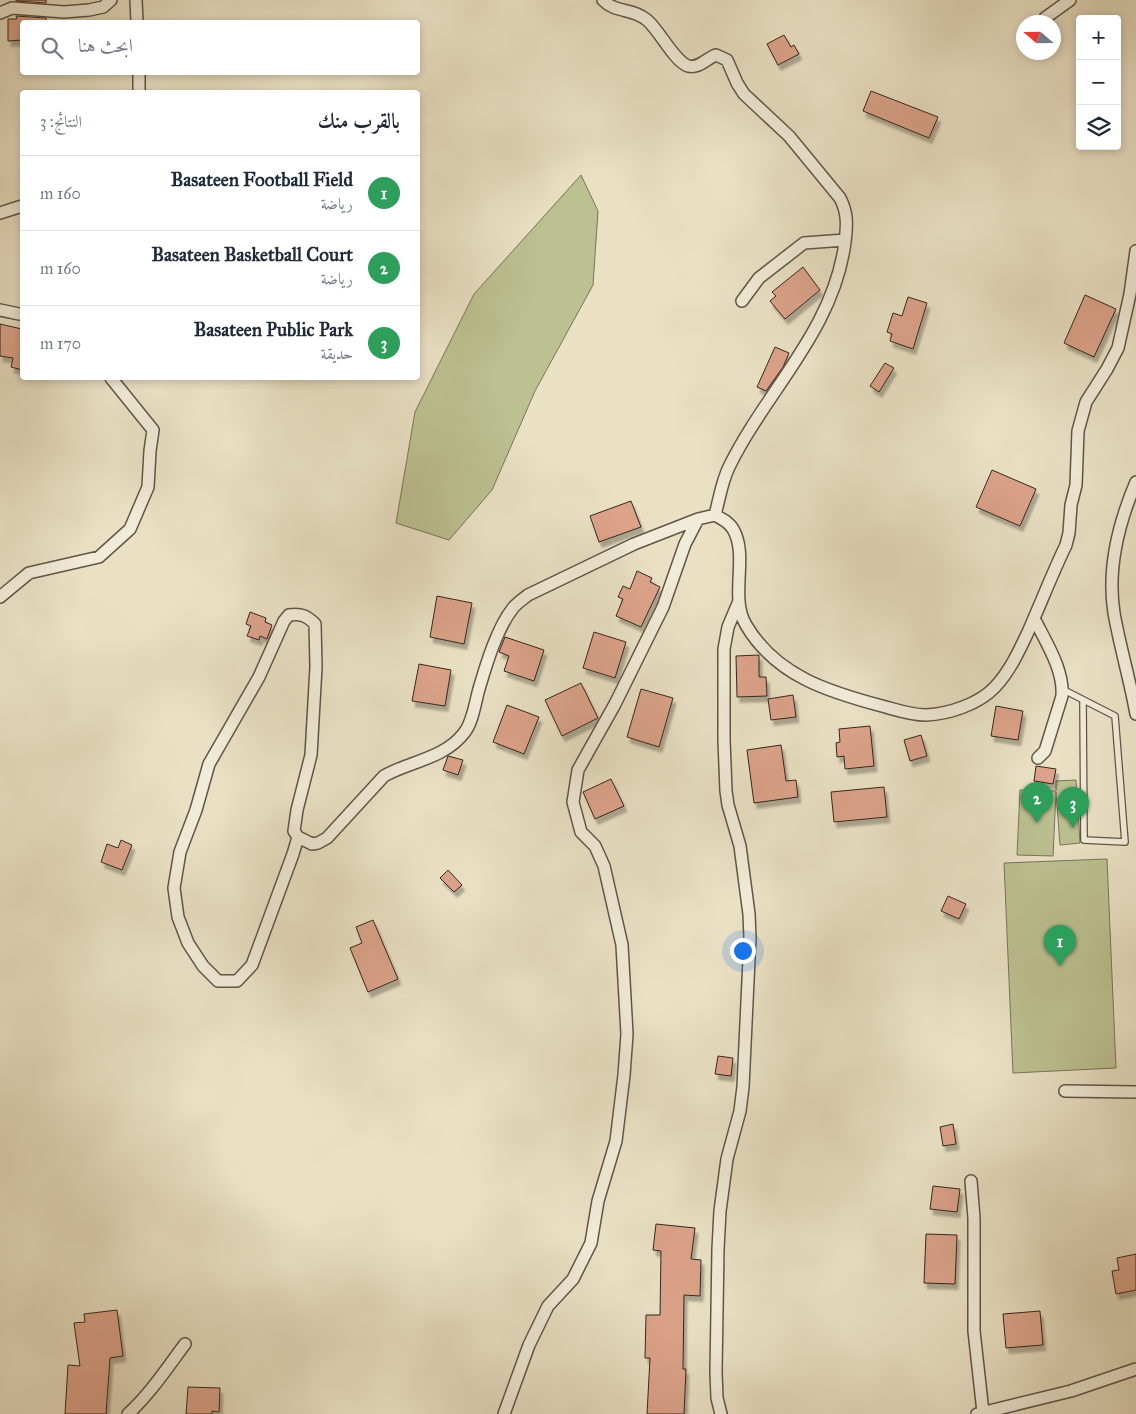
<!DOCTYPE html>
<html lang="ar">
<head>
<meta charset="utf-8">
<style>
  body { margin:0; font-family:"IM FELL Great Primer",Amiri,serif; background:#f2f2f3; color:#1f2937; direction:rtl }
  .controls { position:absolute; right:15px; top:15px; display:grid; overflow:hidden; border-radius:5px; box-shadow:0 2px 8px #0003 }
  .controls button { width:45px; height:45px; display:grid; place-items:center; padding:0; border:0; border-bottom:1px solid #e0e1e3; background:#fff; color:#1f2937; font:25px sans-serif }
  .compass { position:absolute; left:1016px; top:15px; width:45px; height:45px; border-radius:50%; background:#fff; box-shadow:0 2px 8px #0003; rotate:290deg }
  .you { position:absolute; left:742px; top:950px; width:18px; height:18px; margin:-12px; border:4px solid #fff; border-radius:50%; background:#1a73e8; box-shadow:0 0 0 8px #1a73e833 }
  .badge { display:grid; place-items:center; width:32px; height:32px; border-radius:50%; background:#8f2418; color:#fff; font-size:16px; font-weight:700 }
  .pin { position:absolute; translate:-50% -41px; filter:drop-shadow(0 1px 2px #0008) }
  .pin::after { content:''; position:absolute; top:26px; width:18px; height:15px; background:inherit; clip-path:polygon(0 0,100% 0,50% 100%) }
  .list { margin:0; padding:0; list-style:none }
  h2 { display:flex; justify-content:space-between; align-items:center; height:65px; margin:0; padding:0 20px; font-size:21px }
  h2 small { font-size:16px; font-weight:400; color:#747a83 }
  .list li { display:grid; grid-template-columns:32px 1fr auto; gap:15px; align-items:center; box-sizing:border-box; height:75px; padding:0 20px; border-top:1px solid #e0e1e3 }
  .list b { display:block; font-size:19px; white-space:nowrap }
  .list p { margin:0; font-size:16px; white-space:nowrap; color:#747a83 }
  .list em { font-size:16px; font-style:normal; color:#747a83 }
  .icon { flex:none; width:28px; height:28px; fill:none; stroke:currentColor; stroke-width:2; stroke-linecap:round; stroke-linejoin:round }
  .map { position:relative; flex:none; width:1136px; height:1414px; overflow:hidden; direction:ltr }
  .search { position:absolute; background:#fff; box-shadow:0 2px 8px #0003; left:20px; top:20px; width:400px; height:55px; display:flex; align-items:center; gap:12px; box-sizing:border-box; padding:0 18px; border-radius:5px; color:#747a83; font-size:19px }
  .panel { position:absolute; background:#fff; box-shadow:0 2px 8px #0003; left:20px; top:90px; width:400px; height:290px; border-radius:5px; direction:rtl }
  .map>svg:first-child { display:block }
  .green { fill:#bcc191; stroke:#787457 }
  .building { fill:#dca38a; stroke:#33261d; filter:url(#shadow) }
  .lines { fill:none; stroke-linecap:round; stroke-linejoin:round }
  .lane-casing { stroke:#615547; stroke-width:8 }
  .street-casing { stroke:#615547; stroke-width:14 }
  .lane { stroke:#f1ecd9; stroke-width:5.5 }
  .street { stroke:#f1ecd9; stroke-width:11 }
</style>
</head>
<body>
<div class="map">
<svg width="1136" height="1414" viewBox="0 0 1136 1414">
  <defs>
    <filter id="shadow"><feDropShadow dx="3" dy="5.5" stdDeviation="1" flood-color="#0004"/></filter>
  </defs>
  <rect width="100%" height="100%" fill="#eae1c5"/>
  <filter id="stains"><feTurbulence type="fractalNoise" baseFrequency=".004" numOctaves="4"/><feColorMatrix values="0 0 0 0 .2 0 0 0 0 .09 0 0 0 0 .02 0 0 0 .5 -.17"/></filter>
  <radialGradient id="worn" r=".72"><stop offset=".6" stop-color="#630" stop-opacity="0"/><stop offset="1" stop-color="#630" stop-opacity=".3"/></radialGradient>
  <path class="green" d="M581 175 598 211 593 285 535 391 492 490 449 540 396 523 415 412 474 294Z
    M1076 780 1080 843 1060 845 1056 792 1053 856 1017 855 1020 790 1056 791V781Z
    M1107 859 1116 1068 1013 1073 1004 863Z"/>
  <path class="building" d="M16 0H46V3L16 1Z
    M16 16 46 18V22H22V40L8 41V19H17Z
    M784 35 791 47 794 45 799 54 778 65 767 44Z
    M871 91 938 117 929 138 863 111Z
    M803 267 820 290 785 319 770 301 776 296 772 292Z
    M1085 295 1116 309 1094 357 1064 343Z
    M908 297 927 303 913 349 890 341 892 334 887 332 893 313 902 316Z
    M0 324 22 329V370L11 367 13 358 0 356Z
    M775 347 789 353 783 367 766 391 757 387Z
    M885 363 894 368 879 392 870 386Z
    M992 470 1036 489 1020 526 976 507Z
    M631 501 641 527 599 542 590 516Z
    M637 571 652 578 650 582 660 587 641 627 616 616 623 599 618 597 623 586 630 589Z
    M437 596 472 603 464 644 430 637Z
    M250 612 266 618 265 622 272 625 267 639 260 636 259 640 247 636 251 626 246 624Z
    M594 632 626 642 615 678 583 668Z
    M505 637 544 650 534 681 504 671 509 656 499 652Z
    M759 655V677H766L767 696 737 697 736 656Z
    M419 664 451 670 445 706 412 701Z
    M581 683 598 718 562 736 545 700Z
    M641 689 673 698 659 747 627 737Z
    M793 695 796 717 771 720 768 699Z
    M507 705 539 717 524 754 493 742Z
    M996 706 1023 711 1018 740 991 736Z
    M870 726 874 766 845 769 844 756 837 757 836 743 840 742 839 729Z
    M921 735 927 756 910 761 904 740Z
    M781 745 786 781 796 780 798 797 754 803 747 750Z
    M448 756 463 760 458 775 443 770Z
    M1036 766 1056 769 1053 784 1034 781Z
    M611 779 624 806 595 819 583 792Z
    M884 787 887 817 834 822 831 792Z
    M121 840 132 845 122 870 101 862 107 844 118 848Z
    M448 870 462 885 454 892 440 878Z
    M948 896 966 904 959 919 941 911Z
    M373 920 398 979 368 992 350 948 362 943 356 927Z
    M718 1056 733 1058 731 1076 715 1074Z
    M953 1124 956 1144 943 1146 940 1127Z
    M933 1186 960 1189 957 1212 930 1209Z
    M656 1224 695 1228 691 1259 701 1260 700 1296 684 1295 683 1369H686L684 1414H647L650 1358H645L646 1315H660L661 1251 653 1250Z
    M926 1234 957 1235 955 1284 924 1283Z
    M1136 1254V1290L1116 1294 1112 1271 1119 1270 1117 1258Z
    M117 1310 123 1356 110 1358 106 1414H65L68 1365 80 1366 74 1323 85 1322 84 1314Z
    M1040 1311 1043 1345 1006 1348 1003 1314Z
    M188 1387 220 1388 219 1412 212 1411V1414H186Z"/>
  <g class="lines">
    <defs>
      <path id="lane" d="M1062 689 1115 716 1125 842 1084 840 1083 700"/>
      <path id="street" d="M136 0 137 22
        M603 0C615 13 633 8 647 20 660 31 674 61 688 66 699 69 707 58 716 55L727 60 737 83 744 94 789 136 840 198C848 213 847 226 845 242 834 330 766 391 729 467 722 481 719 500 715 515
        M0 13 12 8 64 12 89 10 103 7 111 0
        M1045 18 1070 0
        M139 72V92
        M0 213 22 206
        M742 301 759 278 804 243 845 240
        M0 310 19 314
        M1136 482C1119 522 1107 569 1114 613 1120 647 1130 680 1136 714
        M0 597 29 573 99 557 130 529 148 487 150 451 153 430 111 378
        M1034 618C1045 641 1064 669 1062 696L1045 751 1038 758
        M298 837 293 854 252 965 237 981H218L203 966 188 943 178 917 174 888 180 852 196 810 209 764 259 677 284 621 289 615C301 613 307 616 315 624L316 667 311 755 297 810 294 831 298 837 312 844 318 843 327 838 384 776C410 761 444 759 464 733 473 722 475 703 479 689 486 665 497 628 513 608 517 603 523 599 528 595L634 544 698 519 715 515C722 519 729 522 733 529 749 556 729 597 746 625 776 676 829 692 882 706 897 710 911 715 926 715 949 714 979 704 995 687 1010 671 1019 651 1028 632 1041 603 1052 574 1066 545L1069 533 1071 505 1076 485 1078 431 1086 402 1107 369 1118 348 1130 294 1136 251
        M1065 1091 1136 1092
        M971 1181 974 1218V1331L983 1412
        M128 1414C150 1394 167 1368 185 1344
        M504 1414 529 1345 548 1306 573 1279 591 1243 598 1201 616 1141 624 1075 627 1034 622 945 604 866 595 846 581 832 573 802 578 770 615 704 663 607 685 544 698 519
        M721 1414 717 1398 716 1372 718 1249 720 1211 727 1159 740 1111 743 1087 750 938 749 914 740 846 728 805 726 791 724 740V649L728 627 739 601
        M977 1414 1071 1391 1136 1369"/>
    </defs>
    <use href="#lane" class="lane-casing"/>
    <use href="#street" class="street-casing"/>
    <use href="#lane" class="lane"/>
    <use href="#street" class="street"/>
  </g>
  <rect width="100%" height="100%" filter="url(#stains)"/>
  <rect width="100%" height="100%" fill="url(#worn)"/>
</svg>
<div class="controls">
<button>+</button>
<button>−</button>
<button><svg class="icon" aria-label="layers" viewBox="0 0 24 24"><path d="M12 4l9 5-9 5-9-5zM3 14l9 5 9-5"/></svg></button>
</div>
<svg class="compass" viewBox="-18 -18 36 36"><path d="M0-13l5 13h-10z" fill="#e53935"/><path d="M0 13l5-13h-10z" fill="#747a83"/></svg>
<div class="you"></div>
<div class="pin badge" style="left:1060px;top:966px;background:#2e9e5b">1</div>
<div class="pin badge" style="left:1037px;top:823px;background:#2e9e5b">2</div>
<div class="pin badge" style="left:1073px;top:828px;background:#2e9e5b">3</div>
<div class="search"><svg class="icon" aria-label="search" viewBox="0 0 24 24"><circle cx="10" cy="10" r="6"/><path d="M15 15l6 6"/></svg>ابحث هنا</div>
<section class="panel">
<h2>بالقرب منك<small>النتائج: 3</small></h2>
<ul class="list">
<li><span class="badge" style="background:#2e9e5b">1</span><div><b>Basateen Football Field</b><p>رياضة</p></div><em>160 m</em></li>
<li><span class="badge" style="background:#2e9e5b">2</span><div><b>Basateen Basketball Court</b><p>رياضة</p></div><em>160 m</em></li>
<li><span class="badge" style="background:#2e9e5b">3</span><div><b>Basateen Public Park</b><p>حديقة</p></div><em>170 m</em></li>
</ul>
</section>
</div>
</body>
</html>
